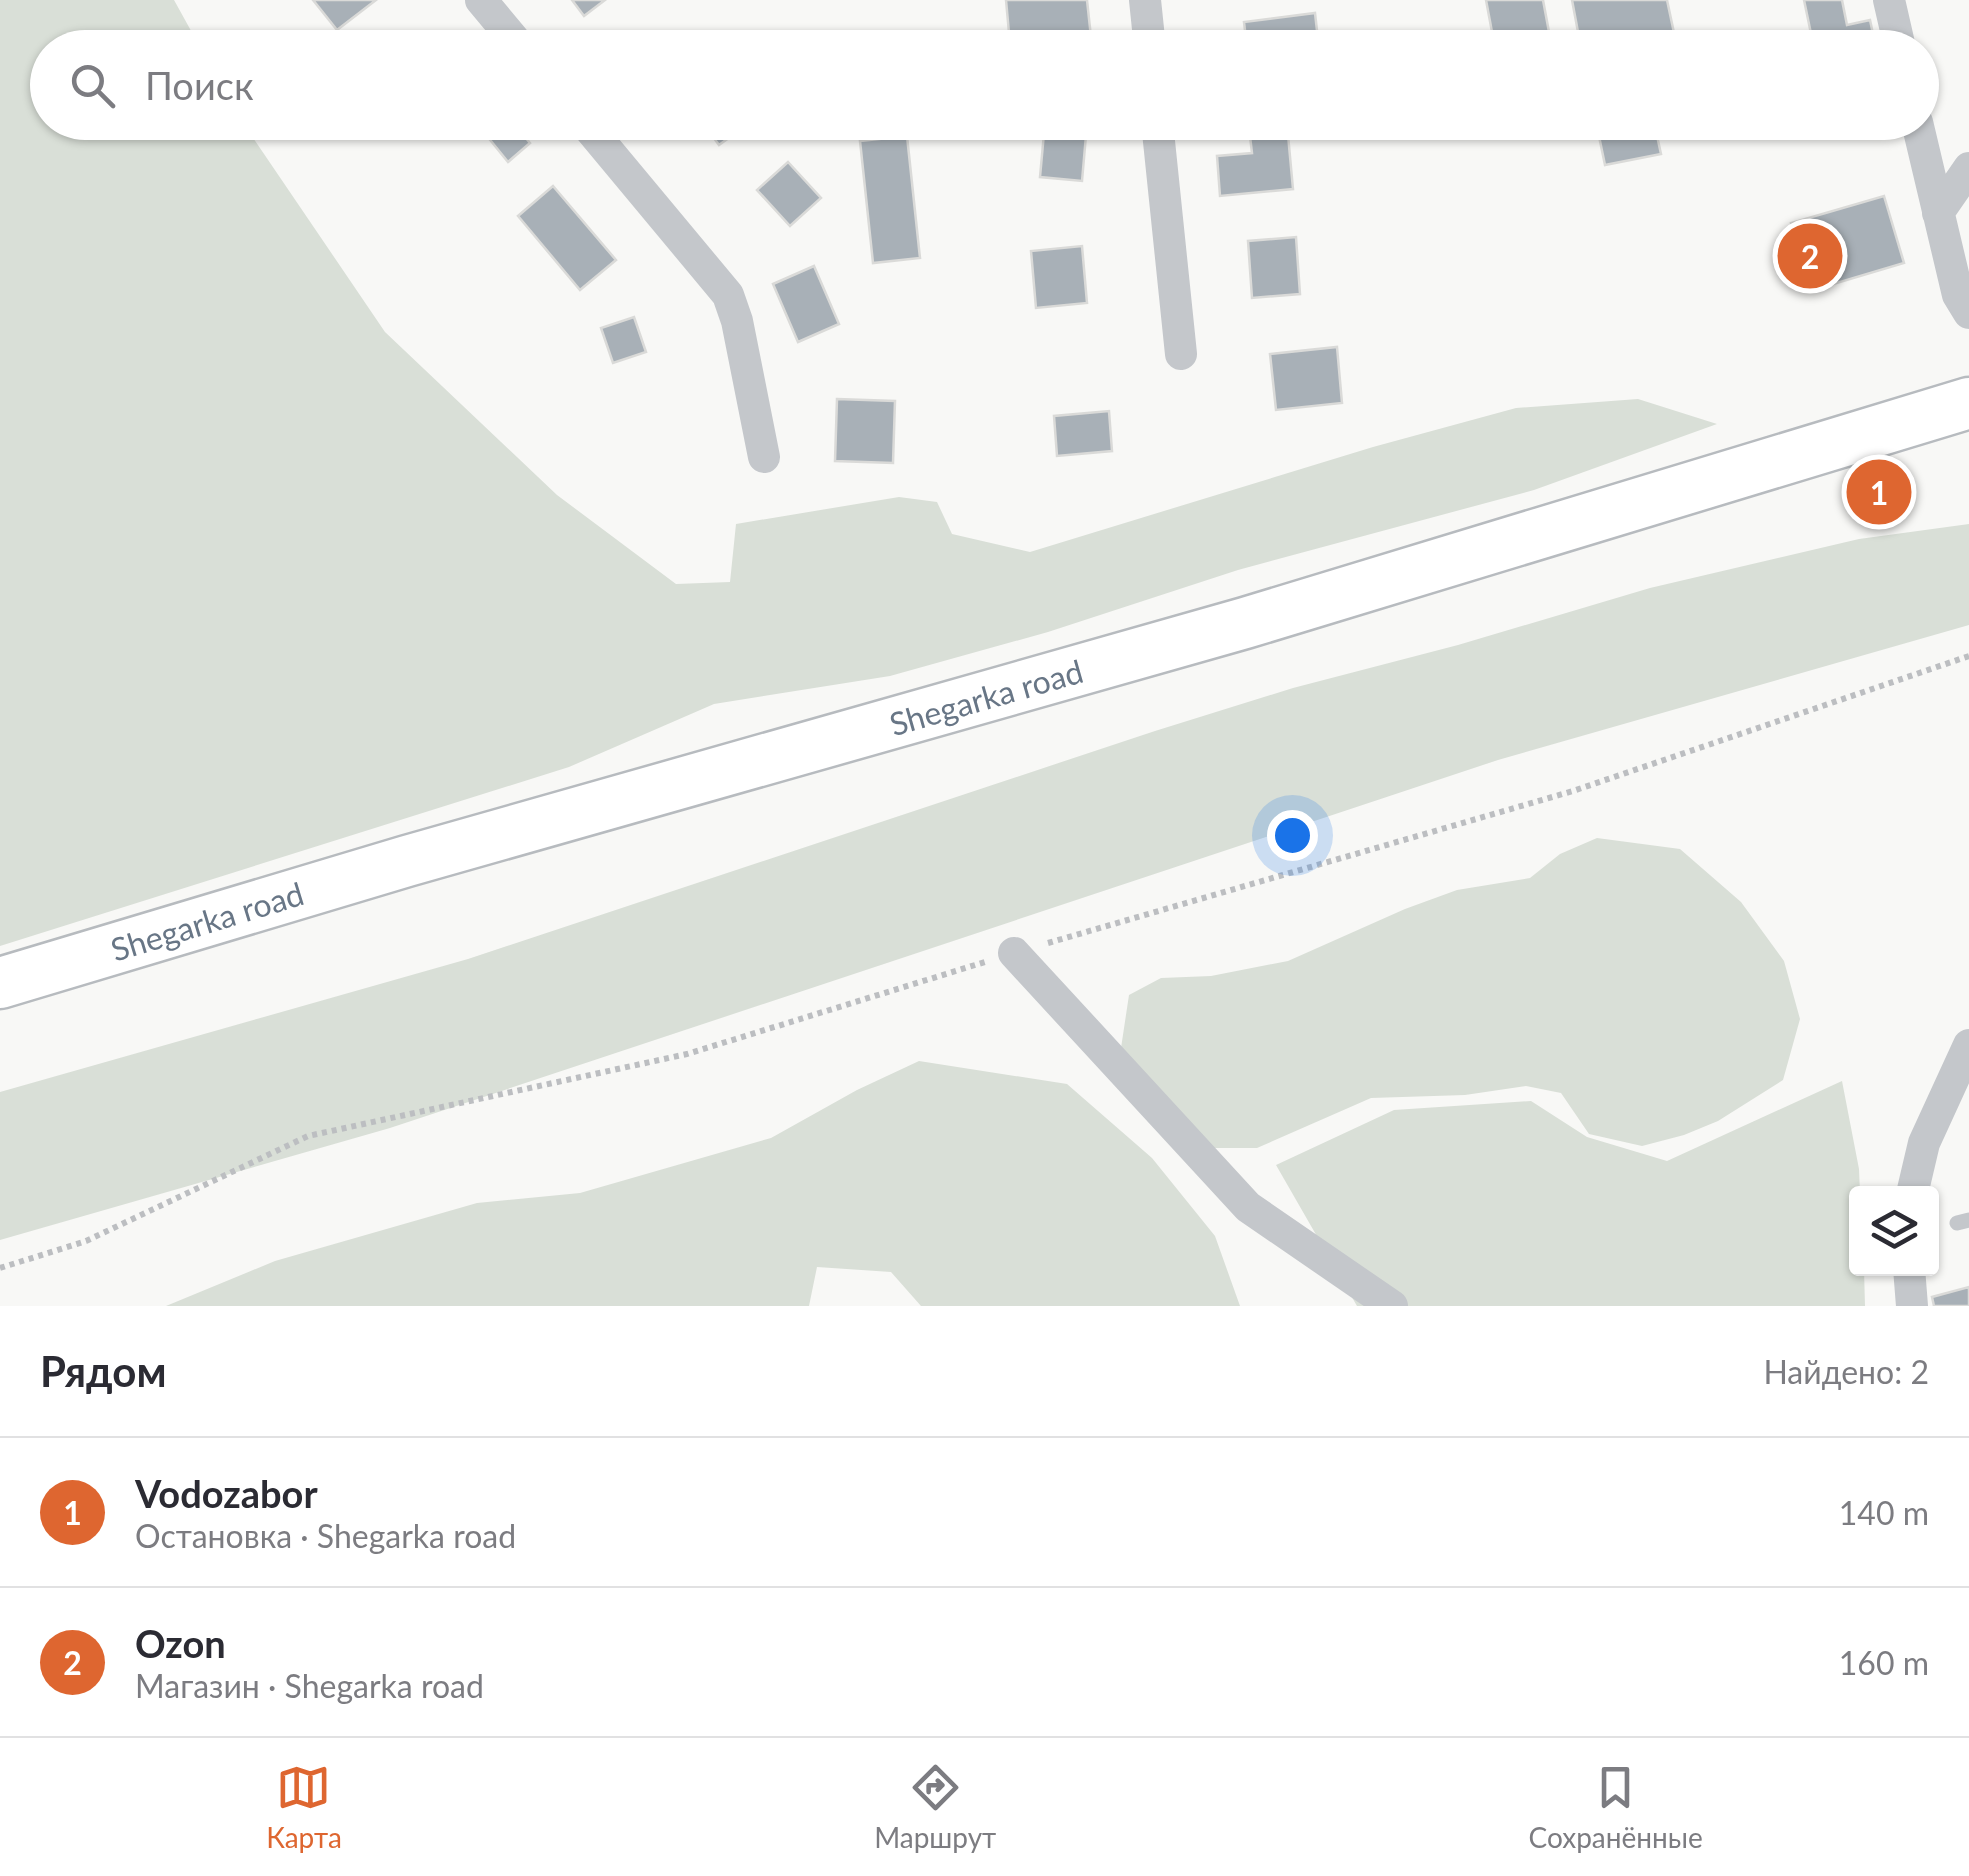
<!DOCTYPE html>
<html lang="ru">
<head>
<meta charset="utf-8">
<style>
  body { margin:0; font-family:Lato,sans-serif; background:#f2f2f3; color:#2b2b33 }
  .controls { position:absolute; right:30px; bottom:30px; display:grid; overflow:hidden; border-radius:10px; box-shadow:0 2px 8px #0004 }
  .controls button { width:90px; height:90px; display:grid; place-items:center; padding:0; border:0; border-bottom:2px solid #e1e1e2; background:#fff; color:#2b2b33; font:50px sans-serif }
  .you { position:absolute; left:1292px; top:835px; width:35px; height:35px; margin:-25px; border:8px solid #fff; border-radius:50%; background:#1a73e8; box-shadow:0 0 0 15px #1a73e833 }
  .badge { display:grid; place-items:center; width:65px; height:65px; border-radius:50%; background:#de6630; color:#fff; font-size:32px; font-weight:700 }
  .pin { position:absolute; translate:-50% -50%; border:5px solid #fff; box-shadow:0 2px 10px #0006 }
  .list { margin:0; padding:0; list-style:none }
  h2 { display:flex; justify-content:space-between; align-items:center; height:130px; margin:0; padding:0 40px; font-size:42px }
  h2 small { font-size:32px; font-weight:400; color:#7c7c81 }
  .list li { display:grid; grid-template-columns:65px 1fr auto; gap:30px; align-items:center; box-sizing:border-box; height:150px; padding:0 40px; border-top:2px solid #e1e1e2 }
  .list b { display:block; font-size:38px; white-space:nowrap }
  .list p { margin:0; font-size:32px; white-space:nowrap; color:#7c7c81 }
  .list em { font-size:32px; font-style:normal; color:#7c7c81 }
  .icon { flex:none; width:55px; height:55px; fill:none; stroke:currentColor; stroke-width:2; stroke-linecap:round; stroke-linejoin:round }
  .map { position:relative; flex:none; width:1969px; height:1306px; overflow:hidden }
  .search { position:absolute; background:#fff; box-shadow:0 2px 8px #0004; left:30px; right:30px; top:30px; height:110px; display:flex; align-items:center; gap:25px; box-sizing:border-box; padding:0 35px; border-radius:55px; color:#7c7c81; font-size:38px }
  .sheet { height:430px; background:#fff }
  nav { display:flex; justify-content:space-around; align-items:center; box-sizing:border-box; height:140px; border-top:2px solid #e1e1e2; background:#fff; font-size:28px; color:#7c7c81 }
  nav a { display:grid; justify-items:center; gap:5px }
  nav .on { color:#de6630 }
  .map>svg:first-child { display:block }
  .green { fill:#d9dfd7 }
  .building { fill:#a8b0b7; stroke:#dadad8; stroke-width:2.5 }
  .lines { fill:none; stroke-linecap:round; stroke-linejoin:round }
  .primary-casing { stroke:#b7bbbf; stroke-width:55 }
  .path { stroke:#bcbec1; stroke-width:6; stroke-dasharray:5 5; stroke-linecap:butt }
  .service { stroke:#c4c7cb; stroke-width:15 }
  .minor { stroke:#c4c7cb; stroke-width:32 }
  .primary { stroke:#fff; stroke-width:50 }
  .labels { text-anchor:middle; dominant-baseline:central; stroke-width:10; stroke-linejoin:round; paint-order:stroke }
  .street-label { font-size:32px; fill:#687686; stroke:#fff }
</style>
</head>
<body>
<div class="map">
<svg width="1969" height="1306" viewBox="0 0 1969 1306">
  <rect width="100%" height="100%" fill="#f8f8f6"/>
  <path class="green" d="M0 0H174L200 47 48 48V122L243 123 385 332 557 495 676 584 730 582 736 524 899 497 937 502 952 534 1030 552 1373 447 1516 408 1638 399 1717 424 1534 490 1238 570 1048 632 890 676 714 704 569 767 0 946Z
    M1969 524V625L1498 760 390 1128 0 1240V1092L468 959 1155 731 1293 688 1458 645 1650 588 1859 539Z
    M1597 838 1680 849 1741 902 1784 961 1800 1019 1783 1080 1718 1121 1684 1135 1642 1146 1589 1134 1561 1093 1526 1086 1465 1095 1371 1098 1257 1148H1188L1121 1048 1129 995 1161 978 1211 976 1288 961 1405 909 1457 890 1530 878 1560 854Z
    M919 1061 1067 1084 1152 1158 1215 1236 1240 1306H921L891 1272 817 1267 809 1306H166L275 1261 477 1203 580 1193 771 1138 857 1090Z
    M1842 1081 1859 1169 1860 1193 1856 1194V1268L1864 1269 1865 1306H1357L1276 1165 1394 1110 1531 1101 1587 1137 1667 1161Z"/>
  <path class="building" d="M313 0H376L337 30Z
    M572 0H605L584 16Z
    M1006 0H1087L1091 37 1010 44Z
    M1486 0H1543L1552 48H1495Z
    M1572 0H1667L1677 47 1581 48Z
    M1804 0H1842L1847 25 1870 20 1876 48H1814Z
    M1315 13 1319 48H1247L1244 22Z
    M491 122H513L530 143 508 162 482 130Z
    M702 122H747L748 124 719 145Z
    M1045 122 1087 124 1082 181 1040 177Z
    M1596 122H1654L1661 154 1605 165Z
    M1287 124 1293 189 1220 196 1217 156 1252 153 1249 128Z
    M907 136 920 258 873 263 860 141Z
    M788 162 821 198 790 226 757 190Z
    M553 186 616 260 580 290 518 216Z
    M1884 196 1904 263 1810 291 1791 223Z
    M1296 237 1300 294 1252 298 1248 241Z
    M1082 246 1087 303 1036 308 1031 251Z
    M814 266 839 324 798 342 773 284Z
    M634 317 646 352 613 363 601 328Z
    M1337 347 1342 403 1276 410 1270 354Z
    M837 399 895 401 893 463 835 461Z
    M1109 411 1112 451 1057 456 1054 416Z
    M1969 1287V1306H1934L1932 1297Z"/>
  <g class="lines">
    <defs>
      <path id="primary" d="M0 983 407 861 1245 623 1969 403"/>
    </defs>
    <use href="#primary" class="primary-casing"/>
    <path class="path" d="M1048 943 1573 791 1969 656
      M0 1268 86 1241 308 1136 687 1054 988 961"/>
    <path class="service" d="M1957 1223 1969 1220"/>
    <path class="minor" d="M481 0 521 48
      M1145 0 1150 48
      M1889 0 1900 48
      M584 122 728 295 737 321 764 457
      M1157 122 1181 354
      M1917 122 1958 295 1969 313
      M1938 213 1969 168
      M1014 953 1248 1207 1392 1306
      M1912 1194 1924 1143 1969 1045
      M1909 1268 1912 1306"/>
    <use href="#primary" class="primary"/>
  </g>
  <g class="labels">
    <g class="street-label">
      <text transform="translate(986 697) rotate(-16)">Shegarka road</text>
      <text transform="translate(207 921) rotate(-17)">Shegarka road</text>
    </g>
  </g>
</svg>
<div class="controls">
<button><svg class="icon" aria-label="layers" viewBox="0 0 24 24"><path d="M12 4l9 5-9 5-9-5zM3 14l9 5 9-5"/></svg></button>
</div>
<div class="you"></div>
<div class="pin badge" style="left:1879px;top:492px">1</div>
<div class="pin badge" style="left:1810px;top:256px">2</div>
<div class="search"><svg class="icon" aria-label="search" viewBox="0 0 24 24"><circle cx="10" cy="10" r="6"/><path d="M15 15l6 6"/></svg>Поиск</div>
</div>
<section class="sheet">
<h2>Рядом<small>Найдено: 2</small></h2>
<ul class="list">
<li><span class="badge">1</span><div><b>Vodozabor</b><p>Остановка · Shegarka road</p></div><em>140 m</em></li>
<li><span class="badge">2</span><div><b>Ozon</b><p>Магазин · Shegarka road</p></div><em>160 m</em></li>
</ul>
</section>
<nav>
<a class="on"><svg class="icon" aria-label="map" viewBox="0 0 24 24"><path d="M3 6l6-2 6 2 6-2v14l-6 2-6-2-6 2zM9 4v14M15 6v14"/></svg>Карта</a>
<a><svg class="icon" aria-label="directions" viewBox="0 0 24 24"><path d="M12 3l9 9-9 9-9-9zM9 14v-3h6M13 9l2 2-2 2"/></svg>Маршрут</a>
<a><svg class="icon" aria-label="saved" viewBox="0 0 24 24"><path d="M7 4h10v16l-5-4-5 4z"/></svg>Сохранённые</a>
</nav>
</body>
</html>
